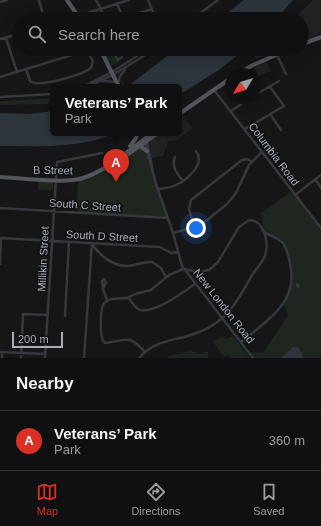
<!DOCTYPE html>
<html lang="en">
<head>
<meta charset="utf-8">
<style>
  body { margin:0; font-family:Arial,sans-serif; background:#19191b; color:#f1f3f6 }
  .compass { position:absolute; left:225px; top:68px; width:36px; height:36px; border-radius:50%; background:#101012; box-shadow:0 4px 16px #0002; rotate:232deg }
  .scale { position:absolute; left:12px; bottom:10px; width:51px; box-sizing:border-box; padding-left:4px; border:2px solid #a8adb8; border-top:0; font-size:11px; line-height:14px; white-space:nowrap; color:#a8adb8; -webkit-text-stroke:3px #111113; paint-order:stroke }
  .you { position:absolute; left:196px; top:228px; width:14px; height:14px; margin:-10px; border:3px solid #fff; border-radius:50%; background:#1a73e8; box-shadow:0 0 0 6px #1a73e833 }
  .badge { display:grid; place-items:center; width:26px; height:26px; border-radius:50%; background:#d93025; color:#fff; font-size:13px; font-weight:700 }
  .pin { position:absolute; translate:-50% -33px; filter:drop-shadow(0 1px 2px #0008) }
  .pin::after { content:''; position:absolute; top:21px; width:14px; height:12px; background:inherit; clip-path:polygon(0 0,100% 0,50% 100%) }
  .popup { position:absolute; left:50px; top:84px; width:132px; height:52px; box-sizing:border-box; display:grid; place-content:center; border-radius:6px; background:#101012; filter:drop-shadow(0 1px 3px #0005); font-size:13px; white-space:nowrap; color:#9c9d9f }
  .popup b { font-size:15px; color:#f1f3f6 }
  .popup::after { content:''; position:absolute; left:50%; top:100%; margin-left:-8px; border:8px solid transparent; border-top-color:#101012 }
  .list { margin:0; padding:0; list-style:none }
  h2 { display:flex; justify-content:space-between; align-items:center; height:52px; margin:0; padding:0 16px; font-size:17px }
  h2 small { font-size:13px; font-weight:400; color:#9c9d9f }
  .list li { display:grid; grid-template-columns:26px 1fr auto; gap:12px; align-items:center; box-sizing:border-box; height:60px; padding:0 16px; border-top:1px solid #303032 }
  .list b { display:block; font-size:15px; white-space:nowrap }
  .list p { margin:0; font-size:13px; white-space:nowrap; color:#9c9d9f }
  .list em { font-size:13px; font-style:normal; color:#9c9d9f }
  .icon { flex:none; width:22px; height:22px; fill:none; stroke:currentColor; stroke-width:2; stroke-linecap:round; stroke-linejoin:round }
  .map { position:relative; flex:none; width:321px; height:358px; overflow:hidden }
  .search { position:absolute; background:#101012; box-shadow:0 4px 16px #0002; left:12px; right:12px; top:12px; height:44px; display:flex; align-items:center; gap:10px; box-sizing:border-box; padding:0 14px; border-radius:22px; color:#9c9d9f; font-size:15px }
  .sheet { height:112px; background:#101012 }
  nav { display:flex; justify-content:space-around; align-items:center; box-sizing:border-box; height:56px; border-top:1px solid #303032; background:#101012; font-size:11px; color:#9c9d9f }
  nav a { display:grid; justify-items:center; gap:2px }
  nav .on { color:#d93025 }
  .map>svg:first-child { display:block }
  .built { fill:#222225 }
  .green { fill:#1e261f }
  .water { fill:#2c353c }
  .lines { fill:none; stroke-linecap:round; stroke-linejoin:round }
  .stream { stroke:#2c353c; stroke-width:1 }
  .minor { stroke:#37383d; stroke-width:2.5 }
  .major { stroke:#53555c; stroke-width:4 }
  .labels { text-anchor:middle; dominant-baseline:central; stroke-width:3; stroke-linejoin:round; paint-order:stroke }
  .street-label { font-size:11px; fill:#a8adb8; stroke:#111113 }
</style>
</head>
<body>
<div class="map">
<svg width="321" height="358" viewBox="0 0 321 358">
  <rect width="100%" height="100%" fill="#161618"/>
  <path class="built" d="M313 0H321V33L302 41V19H294Z
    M101 10 104 19H82L80 17Z
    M256 49H283L256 59 253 52Z
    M267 61 271 71 258 76 254 67Z
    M182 115 192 128 178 140 168 141 163 156 152 158 149 141 158 133H179V117Z"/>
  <path class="green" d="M102 49H116V59L120 62 111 66Z
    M53 98V102L46 104 0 105V101Z
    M140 146 147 151 151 169 168 218 77 212 78 180 83 178Z
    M38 182H53V190H38Z
    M292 191 321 228V358H253L249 352 263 353 288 315 284 304C293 289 294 258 283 244 279 239 269 235 264 232L261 213Z
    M221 336 226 339 233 336 250 358H231L229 355 224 357 213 342Z
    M192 351 200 354 208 351V358H168V356Z"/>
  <path class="water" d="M244 0H293L276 19H219Z
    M176 49H245L219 70 179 95V87H127Z
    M53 111V133H116C80 149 38 146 0 146V113L29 114Z
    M293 347H298L302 353 303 358H281Z"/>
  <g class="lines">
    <path class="stream" d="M122 83 127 87"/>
    <path class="minor" d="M39 0 44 19
      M96 0 106 19
      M148 0 156 19
      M0 2 7 0
      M117 3 123 18
      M123 18 152 9
      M68 19 129 0
      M192 19 218 0
      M6 38 17 72
      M0 39 19 34
      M117 49 116 57 118 60 122 57 118 49
      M277 55 286 74
      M0 77 85 51 89 53 93 62 91 68C82 75 39 88 30 81L26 69
      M102 81 117 82
      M118 85 120 76 125 70
      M82 87 112 72 148 49
      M86 87 113 75 155 49
      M214 90 321 228
      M255 95 279 81
      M0 97 53 94
      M231 111 250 98
      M270 114 281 130
      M245 129 284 106 270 87
      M147 141 153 172
      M145 143 156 184 173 233 182 266 253 358
      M175 157C171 166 177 173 183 181
      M316 180 321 188
      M157 189C164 188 170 188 176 185 187 180 206 164 196 151
      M295 195 321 175
      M0 208 168 218
      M194 227 189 209 191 200 242 160 247 159 251 161
      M173 233 201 225 227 204 236 193 249 165 262 152
      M0 238 160 247 171 253 178 252
      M92 244C100 256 114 267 129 266 137 265 144 261 152 262L161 268 166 277
      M0 264 1 238
      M297 284 298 287
      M103 289 102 281 104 279 106 282 103 289 107 300
      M128 298C133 301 134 309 141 310 154 313 184 292 195 284
      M65 316 69 242
      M241 342C267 321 299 302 290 264 289 257 287 249 283 243 278 238 270 236 264 232
      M0 352 45 354
      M2 358V352
      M21 358 23 314 48 315
      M45 358 57 162 102 153
      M84 358 92 243
      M139 358C154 340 174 341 194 334 226 323 236 304 251 277 260 262 269 259 266 239 264 230 259 220 249 220L239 227 218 262 209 270 200 272 183 269 169 275 151 290 135 294 127 298 111 299 104 303C100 309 99 339 105 343 126 341 128 333 145 352"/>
    <path class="major" d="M67 0 80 19
      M302 44 321 37
      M100 49 119 87
      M237 74 253 65 290 49
      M179 114 231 78
      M142 133H150
      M130 146 136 138 138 133
      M140 146 147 151
      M124 154H128L158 133
      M0 177C21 178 64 184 83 178 107 171 132 147 153 133"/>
  </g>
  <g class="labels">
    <g class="street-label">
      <text transform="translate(274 154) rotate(53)">Columbia Road</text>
      <text transform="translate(53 170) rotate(1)">B Street</text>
      <text transform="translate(85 205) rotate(4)">South C Street</text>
      <text transform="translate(102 236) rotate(3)">South D Street</text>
      <text transform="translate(43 259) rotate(-87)">Millikin Street</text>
      <text transform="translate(224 306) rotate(52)">New London Road</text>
    </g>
  </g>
</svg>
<svg class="compass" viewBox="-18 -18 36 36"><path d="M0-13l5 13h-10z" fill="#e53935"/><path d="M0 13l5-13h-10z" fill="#9c9d9f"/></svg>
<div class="scale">200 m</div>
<div class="you"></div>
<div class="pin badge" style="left:116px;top:182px">A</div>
<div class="popup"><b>Veterans’ Park</b>Park</div>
<div class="search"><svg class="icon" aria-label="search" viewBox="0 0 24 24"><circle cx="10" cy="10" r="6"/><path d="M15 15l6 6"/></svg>Search here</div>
</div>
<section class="sheet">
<h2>Nearby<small></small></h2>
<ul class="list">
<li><span class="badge">A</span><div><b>Veterans’ Park</b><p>Park</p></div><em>360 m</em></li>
</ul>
</section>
<nav>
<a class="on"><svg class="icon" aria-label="map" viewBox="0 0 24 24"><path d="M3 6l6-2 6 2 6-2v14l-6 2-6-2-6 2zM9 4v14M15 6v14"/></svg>Map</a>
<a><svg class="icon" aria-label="directions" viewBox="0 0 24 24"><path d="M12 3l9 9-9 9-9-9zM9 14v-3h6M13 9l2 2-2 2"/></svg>Directions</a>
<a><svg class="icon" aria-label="saved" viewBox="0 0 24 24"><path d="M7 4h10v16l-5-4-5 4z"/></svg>Saved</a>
</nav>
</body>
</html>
